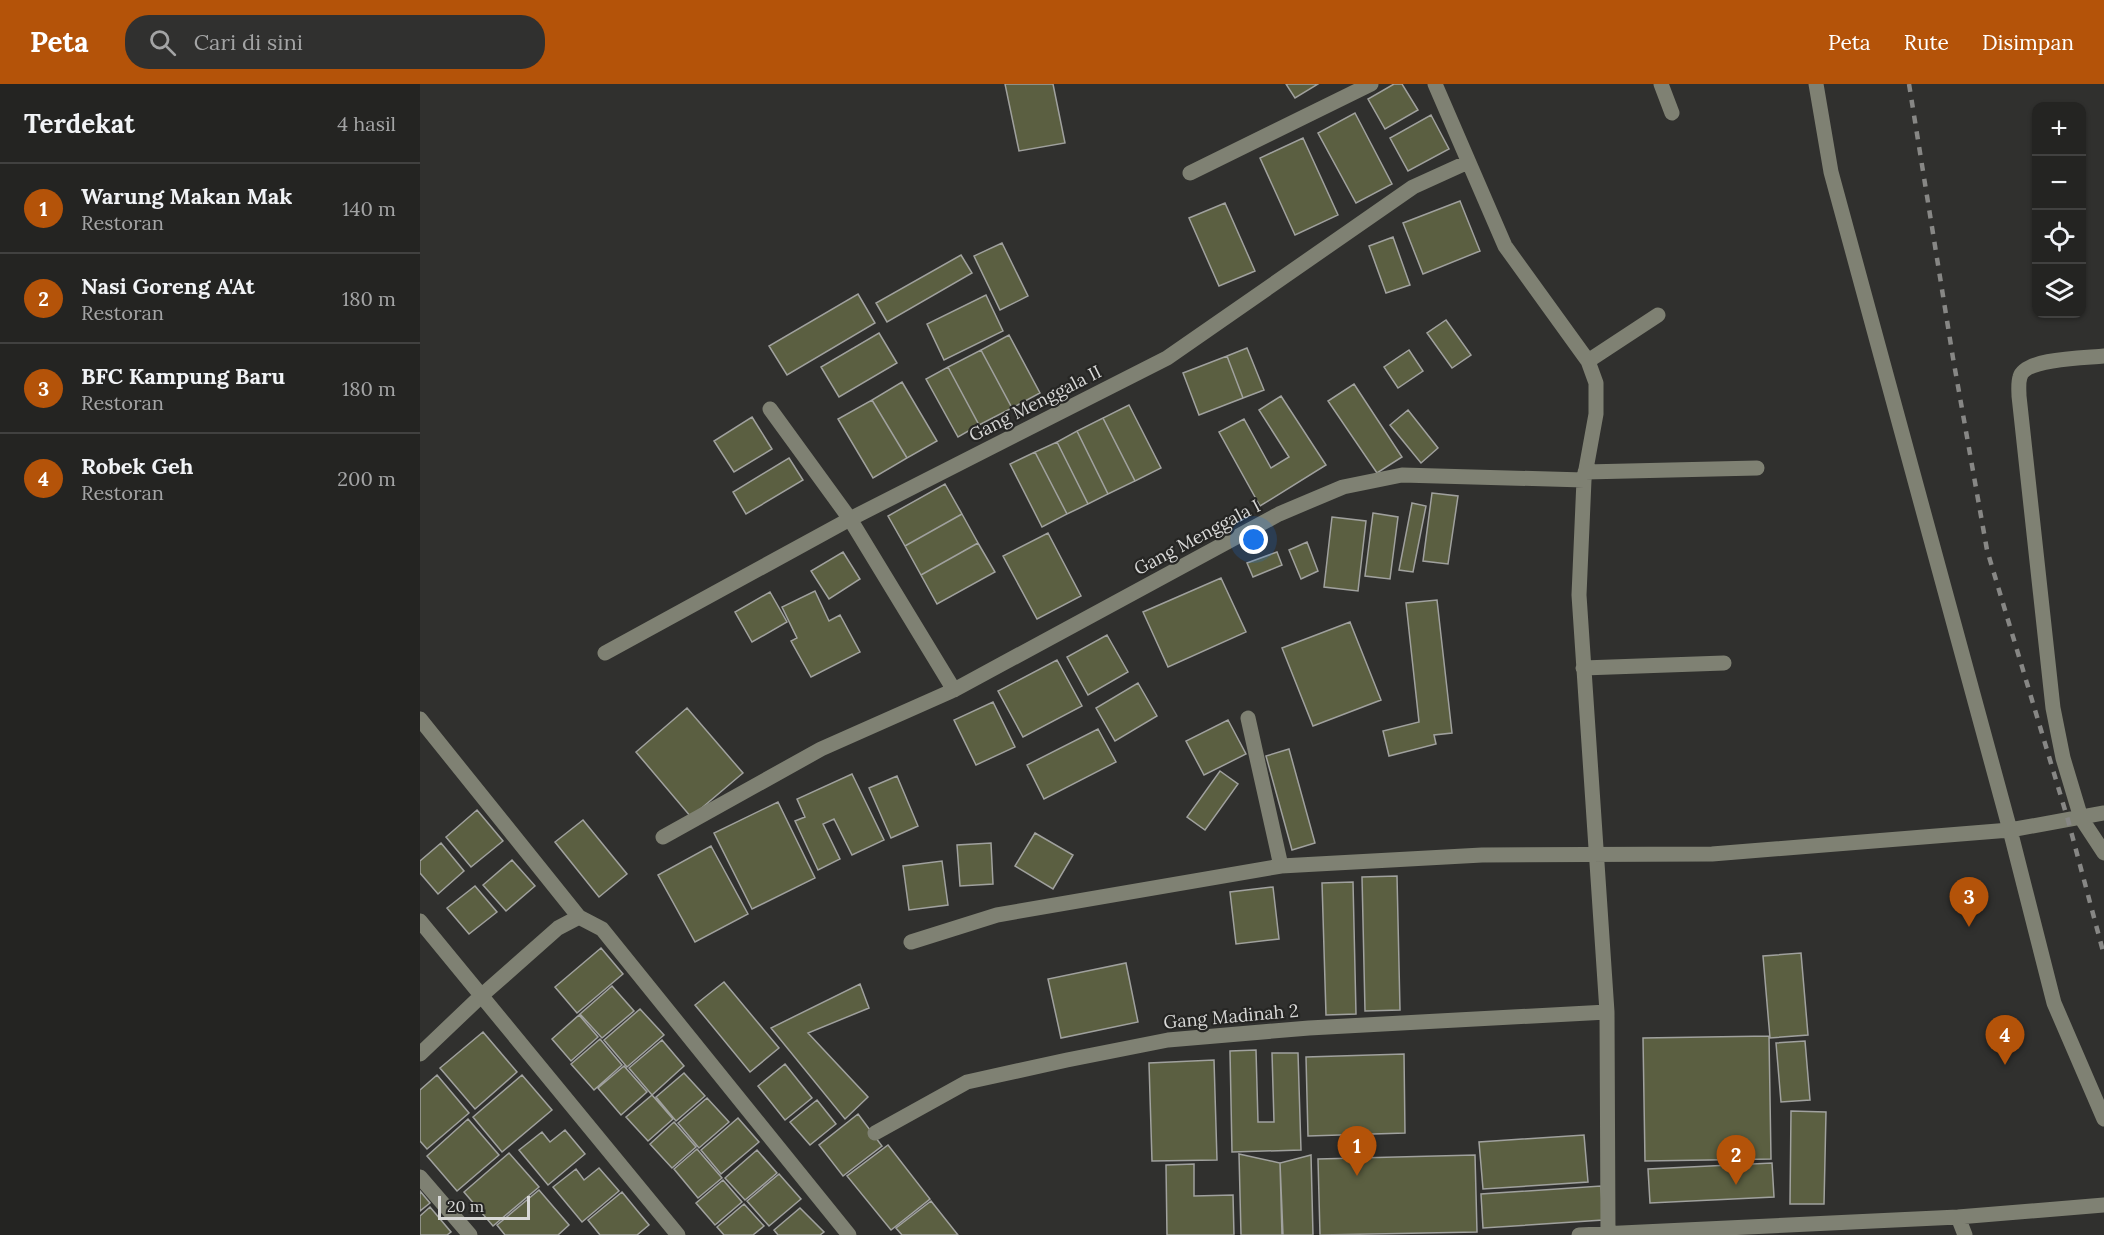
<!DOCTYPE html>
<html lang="id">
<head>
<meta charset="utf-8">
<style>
  body { margin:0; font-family:Lora,serif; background:#30302f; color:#f1f3f6 }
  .controls { position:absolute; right:18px; top:18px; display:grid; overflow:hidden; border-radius:12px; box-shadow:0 2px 4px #0004 }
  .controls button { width:54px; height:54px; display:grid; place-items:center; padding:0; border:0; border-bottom:2px solid #414140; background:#242422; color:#f1f3f6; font:30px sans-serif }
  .scale { position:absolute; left:18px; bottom:15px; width:92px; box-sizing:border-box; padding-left:6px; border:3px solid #d8d8d7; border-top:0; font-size:16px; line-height:21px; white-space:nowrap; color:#d8d8d7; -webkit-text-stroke:4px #262624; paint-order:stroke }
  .you { position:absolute; left:834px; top:456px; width:21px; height:21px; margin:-15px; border:4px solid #fff; border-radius:50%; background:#1a73e8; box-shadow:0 0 0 9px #1a73e833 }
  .badge { display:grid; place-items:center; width:39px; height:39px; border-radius:50%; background:#b45309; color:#fff; font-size:20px; font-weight:700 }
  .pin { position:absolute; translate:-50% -50px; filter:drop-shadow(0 2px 3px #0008) }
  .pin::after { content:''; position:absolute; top:32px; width:21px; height:18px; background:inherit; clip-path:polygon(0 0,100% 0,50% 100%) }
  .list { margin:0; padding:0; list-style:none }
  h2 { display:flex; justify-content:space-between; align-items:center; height:78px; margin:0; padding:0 24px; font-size:26px }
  h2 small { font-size:20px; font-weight:400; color:#a3a4a5 }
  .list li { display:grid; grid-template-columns:39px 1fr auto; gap:18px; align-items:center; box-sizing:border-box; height:90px; padding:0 24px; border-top:2px solid #414140 }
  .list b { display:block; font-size:22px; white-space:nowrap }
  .list p { margin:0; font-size:20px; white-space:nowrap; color:#a3a4a5 }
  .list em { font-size:20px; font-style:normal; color:#a3a4a5 }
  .icon { flex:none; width:33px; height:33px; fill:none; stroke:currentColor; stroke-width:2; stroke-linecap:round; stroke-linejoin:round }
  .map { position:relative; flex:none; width:1684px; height:1151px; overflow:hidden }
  header { display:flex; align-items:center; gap:36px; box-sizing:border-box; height:84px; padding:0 30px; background:#b45309; color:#fff }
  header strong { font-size:28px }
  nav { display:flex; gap:33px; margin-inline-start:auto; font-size:21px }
  .search { width:420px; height:54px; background:#30302f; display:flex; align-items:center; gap:15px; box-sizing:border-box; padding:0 21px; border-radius:24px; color:#a3a4a5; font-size:22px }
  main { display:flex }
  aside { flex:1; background:#242422 }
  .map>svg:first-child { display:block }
  .building { fill:#5b5f41; stroke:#a0a19e; stroke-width:1.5 }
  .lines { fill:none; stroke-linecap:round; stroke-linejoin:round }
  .minor { stroke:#7f8173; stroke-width:15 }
  .rail { stroke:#878785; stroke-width:4.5; stroke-dasharray:8 8; stroke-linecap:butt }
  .labels { text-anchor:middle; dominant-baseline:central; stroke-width:4.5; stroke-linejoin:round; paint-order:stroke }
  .street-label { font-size:18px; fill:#d8d8d7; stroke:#262624 }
</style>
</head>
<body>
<header>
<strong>Peta</strong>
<div class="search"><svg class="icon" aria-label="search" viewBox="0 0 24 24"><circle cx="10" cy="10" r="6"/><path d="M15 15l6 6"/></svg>Cari di sini</div>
<nav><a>Peta</a><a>Rute</a><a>Disimpan</a></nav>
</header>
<main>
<aside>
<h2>Terdekat<small>4 hasil</small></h2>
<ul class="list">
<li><span class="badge">1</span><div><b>Warung Makan Mak</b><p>Restoran</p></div><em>140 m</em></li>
<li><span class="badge">2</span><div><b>Nasi Goreng A'At</b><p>Restoran</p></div><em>180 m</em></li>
<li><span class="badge">3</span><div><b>BFC Kampung Baru</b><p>Restoran</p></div><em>180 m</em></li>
<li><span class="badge">4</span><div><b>Robek Geh</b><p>Restoran</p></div><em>200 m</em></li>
</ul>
</aside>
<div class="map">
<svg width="1684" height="1151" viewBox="0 0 1684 1151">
  <rect width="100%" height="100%" fill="#30302e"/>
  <path class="building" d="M585 0H633L645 59 599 67Z
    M866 0H898L875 14Z
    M974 0H982L998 26 965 45 948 15Z
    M935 29 972 100 936 119 898 49Z
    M1011 31 1029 65 988 87 970 54Z
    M883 54 918 131 875 151 840 74Z
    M1040 117 1060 167 1003 190 983 139Z
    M805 119 835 187 799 202 769 134Z
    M973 153 990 201 966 209 949 162Z
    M582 159 608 212 580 226 554 172Z
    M541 171 552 189 467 238 456 219Z
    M438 210 455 239 367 291 349 262Z
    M566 211 583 247 524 276 507 240Z
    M1026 236 1051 271 1032 284 1007 249Z
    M459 249 477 279 419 313 401 283Z
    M589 251 620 309 592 324 561 266Z
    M827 264 844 306 823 314 807 272Z
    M561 266 592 324 559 341 528 283Z
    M989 266 1003 287 978 304 964 283Z
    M807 272 823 314 779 331 763 289Z
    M528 283 559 341 538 353 506 295Z
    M482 298 517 357 487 374 452 316Z
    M934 300 982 373 957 389 908 317Z
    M861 312 906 381 840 422 799 348 824 335 851 384 869 373 839 326Z
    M452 316 487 374 453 394 418 335Z
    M709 321 741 384 715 397 683 334Z
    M988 326 1018 364 1001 379 970 341Z
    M332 333 352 365 314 388 294 357Z
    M683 334 715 397 688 410 657 347Z
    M657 347 688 410 668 420 637 358Z
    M637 358 668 420 647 430 615 368Z
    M615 368 647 430 622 443 590 380Z
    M369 374 383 396 326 430 313 408Z
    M525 400 542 430 485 462 468 432Z
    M1012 409 1038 412 1028 480 1003 477Z
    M992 419 1006 422 993 488 979 486Z
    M953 429 978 433 970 495 945 492Z
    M542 430 558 459 501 491 485 462Z
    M912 433 946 437 938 507 904 503Z
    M628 449 661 512 617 535 583 472Z
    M887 458 898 487 881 495 869 466Z
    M558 459 575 488 517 520 501 491Z
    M423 468 440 495 409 515 391 487Z
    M857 468 862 481 833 493 827 479Z
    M801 494 826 548 748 583 723 528Z
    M395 507 409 537 420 531 440 568 391 593 371 557 377 554 362 523Z
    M350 508 367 538 332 558 315 528Z
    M1017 516 1032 649 1014 651 1016 660 969 672 963 647 999 638 986 519Z
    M930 538 961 616 893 642 862 564Z
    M687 551 708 588 668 611 647 573Z
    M637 576 662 622 603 653 578 607Z
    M718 599 737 632 695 657 676 624Z
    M573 618 595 663 556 681 534 636Z
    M267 624 323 689 271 733 216 668Z
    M808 636 826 670 784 691 766 657Z
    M678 645 696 678 624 715 607 681Z
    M869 665 895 759 872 766 846 672Z
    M800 687 818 700 785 746 767 733Z
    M432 690 464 756 432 771 414 735 403 740 420 775 398 786 375 737 385 733 377 715Z
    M477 692 498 742 471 754 449 704Z
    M358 718 395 794 332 825 294 749Z
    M57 726 83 757 51 783 26 753Z
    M163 736 207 790 179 813 135 758Z
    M615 749 653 771 633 805 595 782Z
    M21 759 44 787 18 810 0 789V777Z
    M571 759 573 800 540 802 537 761Z
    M291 762 328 830 275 858 238 791Z
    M92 776 115 802 86 827 63 801Z
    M522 777 528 821 489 826 483 782Z
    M977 792 980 926 945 927 942 793Z
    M933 798 936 930 906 931 902 799Z
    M55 802 77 828 49 850 27 824Z
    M853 803 859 855 816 860 810 808Z
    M181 864 203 890 157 929 135 903Z
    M1381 869 1388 951 1350 954 1343 872Z
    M706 879 718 938 641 954 628 895Z
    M304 898 359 964 330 988 275 921Z
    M440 900 449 924 388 949 448 1013 425 1035 351 944Z
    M192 902 214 927 182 954 160 930Z
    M220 925 244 951 207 983 184 956Z
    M159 931 178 953 151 977 132 955Z
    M63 948 97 988 55 1025 20 984Z
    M1349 952 1351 1075 1225 1077 1223 954Z
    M180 955 202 981 174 1006 151 980Z
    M242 956 264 982 232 1011 209 984Z
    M1385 957 1390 1016 1361 1018 1356 959Z
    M836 966 838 1038H854L852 969H878L881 1066 812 1068 810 967Z
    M984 970 985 1049 888 1052 886 973Z
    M794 976 797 1076 732 1077 729 979Z
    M365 980 392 1014 365 1036 338 1002Z
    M204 982 227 1008 201 1031 178 1004Z
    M264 989 285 1012 256 1037 236 1013Z
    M17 991 49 1029 7 1065 0 1057V1006Z
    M102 991 132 1026 82 1068 53 1033Z
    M232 1011 253 1035 228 1057 206 1033Z
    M287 1014 309 1038 279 1064 258 1039Z
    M397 1016 416 1040 390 1061 370 1038Z
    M1371 1027 1406 1028 1404 1120H1370Z
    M438 1030 462 1062 423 1092 399 1061Z
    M318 1034 339 1058 301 1090 281 1066Z
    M48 1035 79 1071 37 1107 7 1072Z
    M254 1038 276 1063 252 1084 230 1060Z
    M145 1046 165 1070 128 1101 99 1066 122 1048 130 1058Z
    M1164 1051 1168 1098 1063 1105 1059 1058Z
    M468 1061 510 1115 471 1146 427 1092Z
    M277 1065 302 1094 278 1114 254 1085Z
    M337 1066 357 1089 325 1116 305 1094Z
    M89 1069 119 1103 73 1142 44 1108Z
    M819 1070 860 1079 862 1151H821Z
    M891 1071 893 1151H863L860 1079Z
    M1055 1071 1057 1148 900 1151 898 1075Z
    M1352 1079 1354 1113 1230 1119 1228 1085Z
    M774 1080V1112L813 1111 814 1151H747L746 1081Z
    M179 1084 199 1107 162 1138 133 1103 156 1085 164 1096Z
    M359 1090 381 1115 349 1142 327 1117Z
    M303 1096 322 1118 295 1141 276 1119Z
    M1181 1102 1183 1136 1063 1144 1061 1110Z
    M119 1106 149 1141 138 1151H85L77 1141Z
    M0 1107 10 1119 0 1127Z
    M202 1108 229 1141 217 1151H180L168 1136Z
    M511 1117 538 1151H482L476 1144Z
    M324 1120 344 1142 333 1151H304L297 1143Z
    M10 1123 31 1148 27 1151H0V1132Z
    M380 1124 404 1148 400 1151H358L354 1146Z"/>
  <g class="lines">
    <path class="minor" d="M1015 0 1085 162 1168 277 1176 299V330L1164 396 1159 511 1187 928 1188 1149
      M1241 0 1252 29
      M1396 0 1411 88 1590 746 1634 919 1684 1035
      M770 89 951 0
      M1684 272C1666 274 1605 274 1600 293 1598 299 1599 307 1599 312L1633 624 1643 674 1661 734 1684 769
      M1168 277 1238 231
      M350 325 430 435 534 606
      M1165 388 1337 384
      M185 569 430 435 747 274 993 103 1048 78
      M1163 584 1304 579
      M828 634 861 782
      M0 635 159 833
      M243 753 401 665 534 606 859 430 923 403 982 391 1164 396
      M0 837 258 1151
      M491 858 577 831 861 782 1062 771 1292 770 1590 746 1684 729
      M0 970 61 912 138 844 159 833 182 845 429 1151
      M455 1049 547 998 647 976 748 956 889 944 1187 928
      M0 1093 50 1151
      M1538 1133 1545 1151
      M1159 1151 1538 1133 1684 1121"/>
    <path class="rail" d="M1489 0 1533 274 1567 466 1648 736 1684 871"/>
  </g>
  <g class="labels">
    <g class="street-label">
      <text transform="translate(615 319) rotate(-27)">Gang Menggala II</text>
      <text transform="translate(777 453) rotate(-28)">Gang Menggala I</text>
      <text transform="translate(811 932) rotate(-5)">Gang Madinah 2</text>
    </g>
  </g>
</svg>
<div class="controls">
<button>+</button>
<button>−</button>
<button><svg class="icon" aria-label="locate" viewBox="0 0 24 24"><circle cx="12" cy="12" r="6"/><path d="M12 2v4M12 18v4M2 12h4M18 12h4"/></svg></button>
<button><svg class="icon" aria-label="layers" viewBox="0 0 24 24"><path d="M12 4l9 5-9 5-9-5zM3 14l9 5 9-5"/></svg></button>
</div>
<div class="scale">20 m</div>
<div class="you"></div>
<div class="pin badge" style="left:937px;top:1092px">1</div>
<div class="pin badge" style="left:1316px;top:1101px">2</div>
<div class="pin badge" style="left:1549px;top:843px">3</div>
<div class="pin badge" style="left:1585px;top:981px">4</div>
</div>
</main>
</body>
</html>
